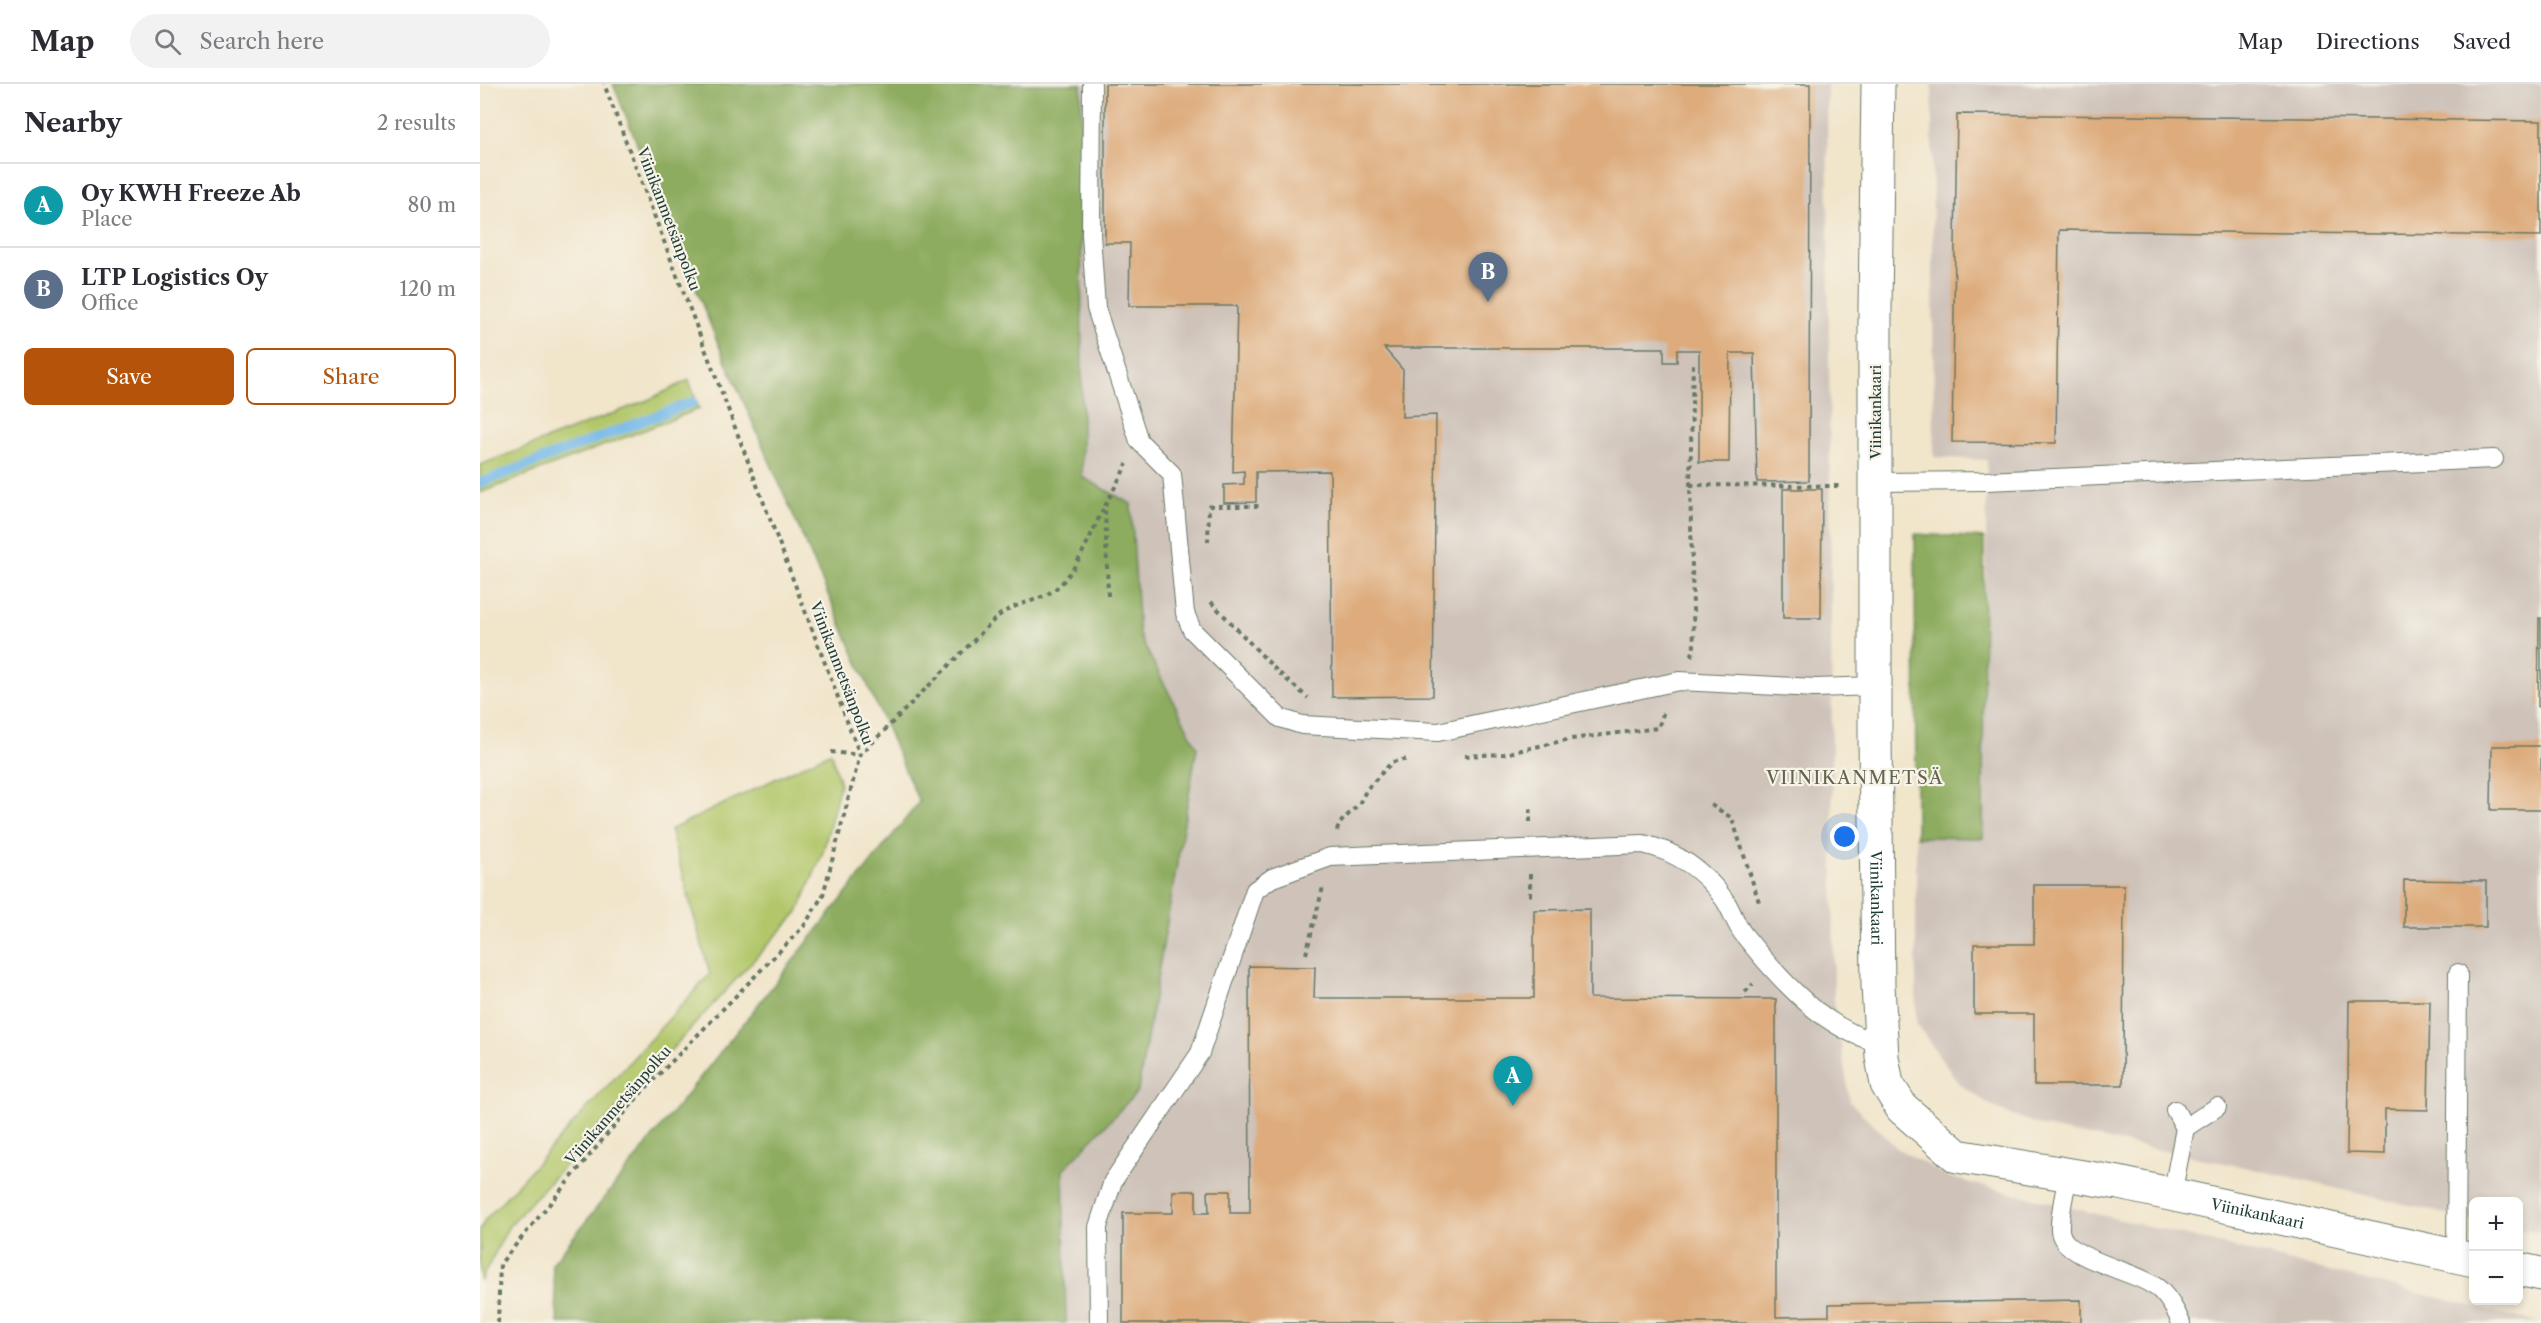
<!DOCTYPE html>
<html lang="en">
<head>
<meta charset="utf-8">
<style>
  body { margin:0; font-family:"Libre Caslon Text",serif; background:#f2f2f3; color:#2b2b33 }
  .controls { position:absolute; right:18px; bottom:18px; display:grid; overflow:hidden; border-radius:9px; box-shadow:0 3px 9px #0003 }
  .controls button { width:54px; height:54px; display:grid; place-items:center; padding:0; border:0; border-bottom:2px solid #e1e1e2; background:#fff; color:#2b2b33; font:30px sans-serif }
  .you { position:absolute; left:1365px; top:753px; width:21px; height:21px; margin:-15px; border:4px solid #fff; border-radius:50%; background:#1a73e8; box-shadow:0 0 0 9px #1a73e833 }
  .badge { display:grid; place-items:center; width:39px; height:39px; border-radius:50%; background:#b45309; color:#fff; font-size:20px; font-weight:700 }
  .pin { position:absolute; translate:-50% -50px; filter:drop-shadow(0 2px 3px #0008) }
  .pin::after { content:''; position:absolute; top:32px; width:21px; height:18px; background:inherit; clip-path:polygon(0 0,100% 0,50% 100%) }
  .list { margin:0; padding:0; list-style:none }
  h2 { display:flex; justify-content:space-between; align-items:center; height:78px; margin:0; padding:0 24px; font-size:26px }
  h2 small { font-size:20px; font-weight:400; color:#7c7c81 }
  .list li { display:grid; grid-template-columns:39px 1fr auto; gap:18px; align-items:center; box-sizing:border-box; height:84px; padding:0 24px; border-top:2px solid #e1e1e2 }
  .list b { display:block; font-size:22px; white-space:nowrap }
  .list p { margin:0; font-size:20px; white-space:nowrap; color:#7c7c81 }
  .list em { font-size:20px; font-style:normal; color:#7c7c81 }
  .actions { display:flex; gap:12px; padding:18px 24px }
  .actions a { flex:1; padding:14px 0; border:2px solid #b45309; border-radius:9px; text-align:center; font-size:21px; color:#b45309 }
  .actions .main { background:#b45309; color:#fff }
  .icon { flex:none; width:33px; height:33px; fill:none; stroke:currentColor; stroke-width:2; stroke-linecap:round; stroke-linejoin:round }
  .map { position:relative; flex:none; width:2061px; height:1239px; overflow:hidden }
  header { display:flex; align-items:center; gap:36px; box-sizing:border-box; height:84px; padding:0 30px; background:#fff; border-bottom:2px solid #e1e1e2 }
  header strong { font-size:28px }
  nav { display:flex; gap:33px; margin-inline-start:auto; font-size:21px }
  .search { width:420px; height:54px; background:#f2f2f3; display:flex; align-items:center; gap:15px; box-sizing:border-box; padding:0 21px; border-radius:33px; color:#7c7c81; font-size:22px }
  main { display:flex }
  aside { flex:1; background:#fff }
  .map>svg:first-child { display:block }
  .industrial { fill:#cec2b9 }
  .green { fill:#b2c76b; stroke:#688250; stroke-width:1.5 }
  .forest { fill:#8dac5f; stroke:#56744a; stroke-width:1.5 }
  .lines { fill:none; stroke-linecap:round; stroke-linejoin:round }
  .stream { stroke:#71b7e8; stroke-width:10 }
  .building { fill:#ddab7c }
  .service-casing { stroke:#687868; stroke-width:20 }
  .minor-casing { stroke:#687868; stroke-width:35 }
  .path { stroke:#687868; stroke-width:4; stroke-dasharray:4.5 4.5; stroke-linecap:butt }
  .service { stroke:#fff; stroke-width:18 }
  .minor { stroke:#fff; stroke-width:33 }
  .labels { text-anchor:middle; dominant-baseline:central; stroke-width:4.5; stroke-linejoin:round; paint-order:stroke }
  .street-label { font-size:15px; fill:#1f3d34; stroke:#f7f3e8 }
  .quarter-label { font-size:18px; letter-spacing:1.5px; fill:#62644d; stroke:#f7f3e8 }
</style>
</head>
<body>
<header>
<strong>Map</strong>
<div class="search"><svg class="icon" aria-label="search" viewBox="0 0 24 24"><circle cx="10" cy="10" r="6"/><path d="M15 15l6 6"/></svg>Search here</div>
<nav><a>Map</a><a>Directions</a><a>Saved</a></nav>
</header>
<main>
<aside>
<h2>Nearby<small>2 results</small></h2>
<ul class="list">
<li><span class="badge" style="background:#0f9aa8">A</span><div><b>Oy KWH Freeze Ab</b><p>Place</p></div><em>80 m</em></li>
<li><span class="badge" style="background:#5c6f8a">B</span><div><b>LTP Logistics Oy</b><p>Office</p></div><em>120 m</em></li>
</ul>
<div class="actions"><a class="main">Save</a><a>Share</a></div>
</aside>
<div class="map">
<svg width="2061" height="1239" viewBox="0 0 2061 1239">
  <rect width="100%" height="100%" fill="#f7f3e8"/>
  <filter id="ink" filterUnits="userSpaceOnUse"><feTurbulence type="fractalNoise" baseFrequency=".0167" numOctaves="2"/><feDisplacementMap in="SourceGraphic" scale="12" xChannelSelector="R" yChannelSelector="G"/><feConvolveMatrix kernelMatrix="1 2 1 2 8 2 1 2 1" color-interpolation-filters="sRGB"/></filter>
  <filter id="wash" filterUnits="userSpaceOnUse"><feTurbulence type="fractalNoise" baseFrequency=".008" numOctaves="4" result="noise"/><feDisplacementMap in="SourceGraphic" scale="24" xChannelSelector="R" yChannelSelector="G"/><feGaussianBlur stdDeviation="1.35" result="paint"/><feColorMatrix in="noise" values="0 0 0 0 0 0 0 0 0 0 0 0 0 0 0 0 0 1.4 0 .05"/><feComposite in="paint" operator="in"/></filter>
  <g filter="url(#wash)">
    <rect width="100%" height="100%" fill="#f1e5ca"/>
    <path class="industrial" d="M601 0H1347L1354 917 1370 1018 1418 1065 1471 1094 2061 1239H586L583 1086 658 1007 717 663 659 551 651 421 602 393Z
      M1452 0H2061V1148L2039 1145 2038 1118H1994L1993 1136 1764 1083 1564 1043 1515 1024 1479 1000 1436 939V753L1503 754 1507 376 1454 373Z"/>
    <path class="green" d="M209 296 219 325 0 409V381L168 316Z
      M351 668 360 700 343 768 318 828 29 1142 0 1198V1146L5 1136 230 890 190 746Z"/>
    <path class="forest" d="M133 0H601L602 393 651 420 659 551 717 663 658 1007 583 1086 586 1239H78L72 1180 439 718 239 262Z
      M1435 450 1504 454 1503 754 1436 753Z"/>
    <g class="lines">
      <path class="stream" d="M0 399 213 318"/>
    </g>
    <g id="blocks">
      <path class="building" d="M625 0H1330L1329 397 1277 398 1274 269H1250L1249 378H1219V266H1197V278H1184V264H904L923 286 922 333 956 331 953 612 852 613 850 387 776 388V418L744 419V401L764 400V387L753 388 757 222H649L650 159H625Z
        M1477 30 2061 37V152L1579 146 1576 359 1472 358Z
        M1303 405H1342L1341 534H1303Z
        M2059 534H2061V623H2058Z
        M2012 662H2061V726H2011Z
        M1924 796 2006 797V843H1924Z
        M1554 801H1644L1643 1001H1554V930H1494V860H1554Z
        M1110 825V914L1296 915V1233L1349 1232V1220L1601 1216V1239H643V1129H693V1107H716V1129H729L728 1107H750V1129H770L769 882 835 883 834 914H1054V826Z
        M1869 917H1950L1948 1026 1905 1025V1070L1867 1069Z"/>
    </g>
  </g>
  <g filter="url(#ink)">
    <use href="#blocks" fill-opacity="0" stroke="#687868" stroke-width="1.5"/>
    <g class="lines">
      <defs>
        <path id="service" d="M612 0 611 150 616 224 659 357 692 390 705 529 712 546 800 634 822 641 958 648 1199 597 1336 604 1395 602
          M1396 398 1506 397 2014 375
          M1705 1044 1737 1023
          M1588 1091C1585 1108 1579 1130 1580 1147 1584 1177 1660 1186 1681 1207 1689 1215 1697 1229 1701 1239
          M1692 1111 1705 1044 1695 1026
          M1976 1173 1978 889
          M619 1239 618 1143 633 1097 720 969 775 806 792 794 850 773 1163 760C1197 768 1223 785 1244 815 1252 826 1255 840 1264 851 1298 894 1346 948 1401 959"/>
        <g id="minor">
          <path id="s1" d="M1398 0 1395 226V653L1398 901 1402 973 1407 1000 1422 1024 1477 1072 1639 1099 1994 1176"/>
          <path d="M2038 1185 2061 1190"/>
        </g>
      </defs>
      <use href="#service" class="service-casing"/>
      <use href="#minor" class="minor-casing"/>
      <path class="path" d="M1210 401 1363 402
        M728 458 729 422H779
        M628 512 625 422 647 380
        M731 518 798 588 828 614
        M1211 572 1214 566 1210 401 1213 280
        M351 668 380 671 517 533C536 518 554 519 571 508 598 490 610 449 625 422
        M985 672 1024 670 1091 655 1178 644 1184 627
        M1231 721 1252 734 1280 821
        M1050 738V720
        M857 747 859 740 879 720 887 705 912 678 929 675
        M1050 790V817
        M826 870 843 803
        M1265 908 1273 900
        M18 1239 20 1180 162 1008 324 842 343 811 380 671 124 0"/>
      <use href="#service" class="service"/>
      <use href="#minor" class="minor"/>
    </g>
  </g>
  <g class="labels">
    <g class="street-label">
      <text transform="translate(189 135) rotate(69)">Viinikanmetsänpolku</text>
      <text transform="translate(1395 328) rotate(-90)">Viinikankaari</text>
      <text transform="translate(362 589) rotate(69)">Viinikanmetsänpolku</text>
      <text stroke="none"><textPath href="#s1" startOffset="814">Viinikankaari</textPath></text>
      <text transform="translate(138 1021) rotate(-49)">Viinikanmetsänpolku</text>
      <text stroke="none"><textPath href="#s1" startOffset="1408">Viinikankaari</textPath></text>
    </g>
    <g class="quarter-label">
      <text x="1375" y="694">VIINIKANMETSÄ</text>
    </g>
  </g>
</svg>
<div class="controls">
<button>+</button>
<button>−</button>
</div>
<div class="you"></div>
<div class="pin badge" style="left:1033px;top:1022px;background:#0f9aa8">A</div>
<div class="pin badge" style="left:1008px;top:218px;background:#5c6f8a">B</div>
</div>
</main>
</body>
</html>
